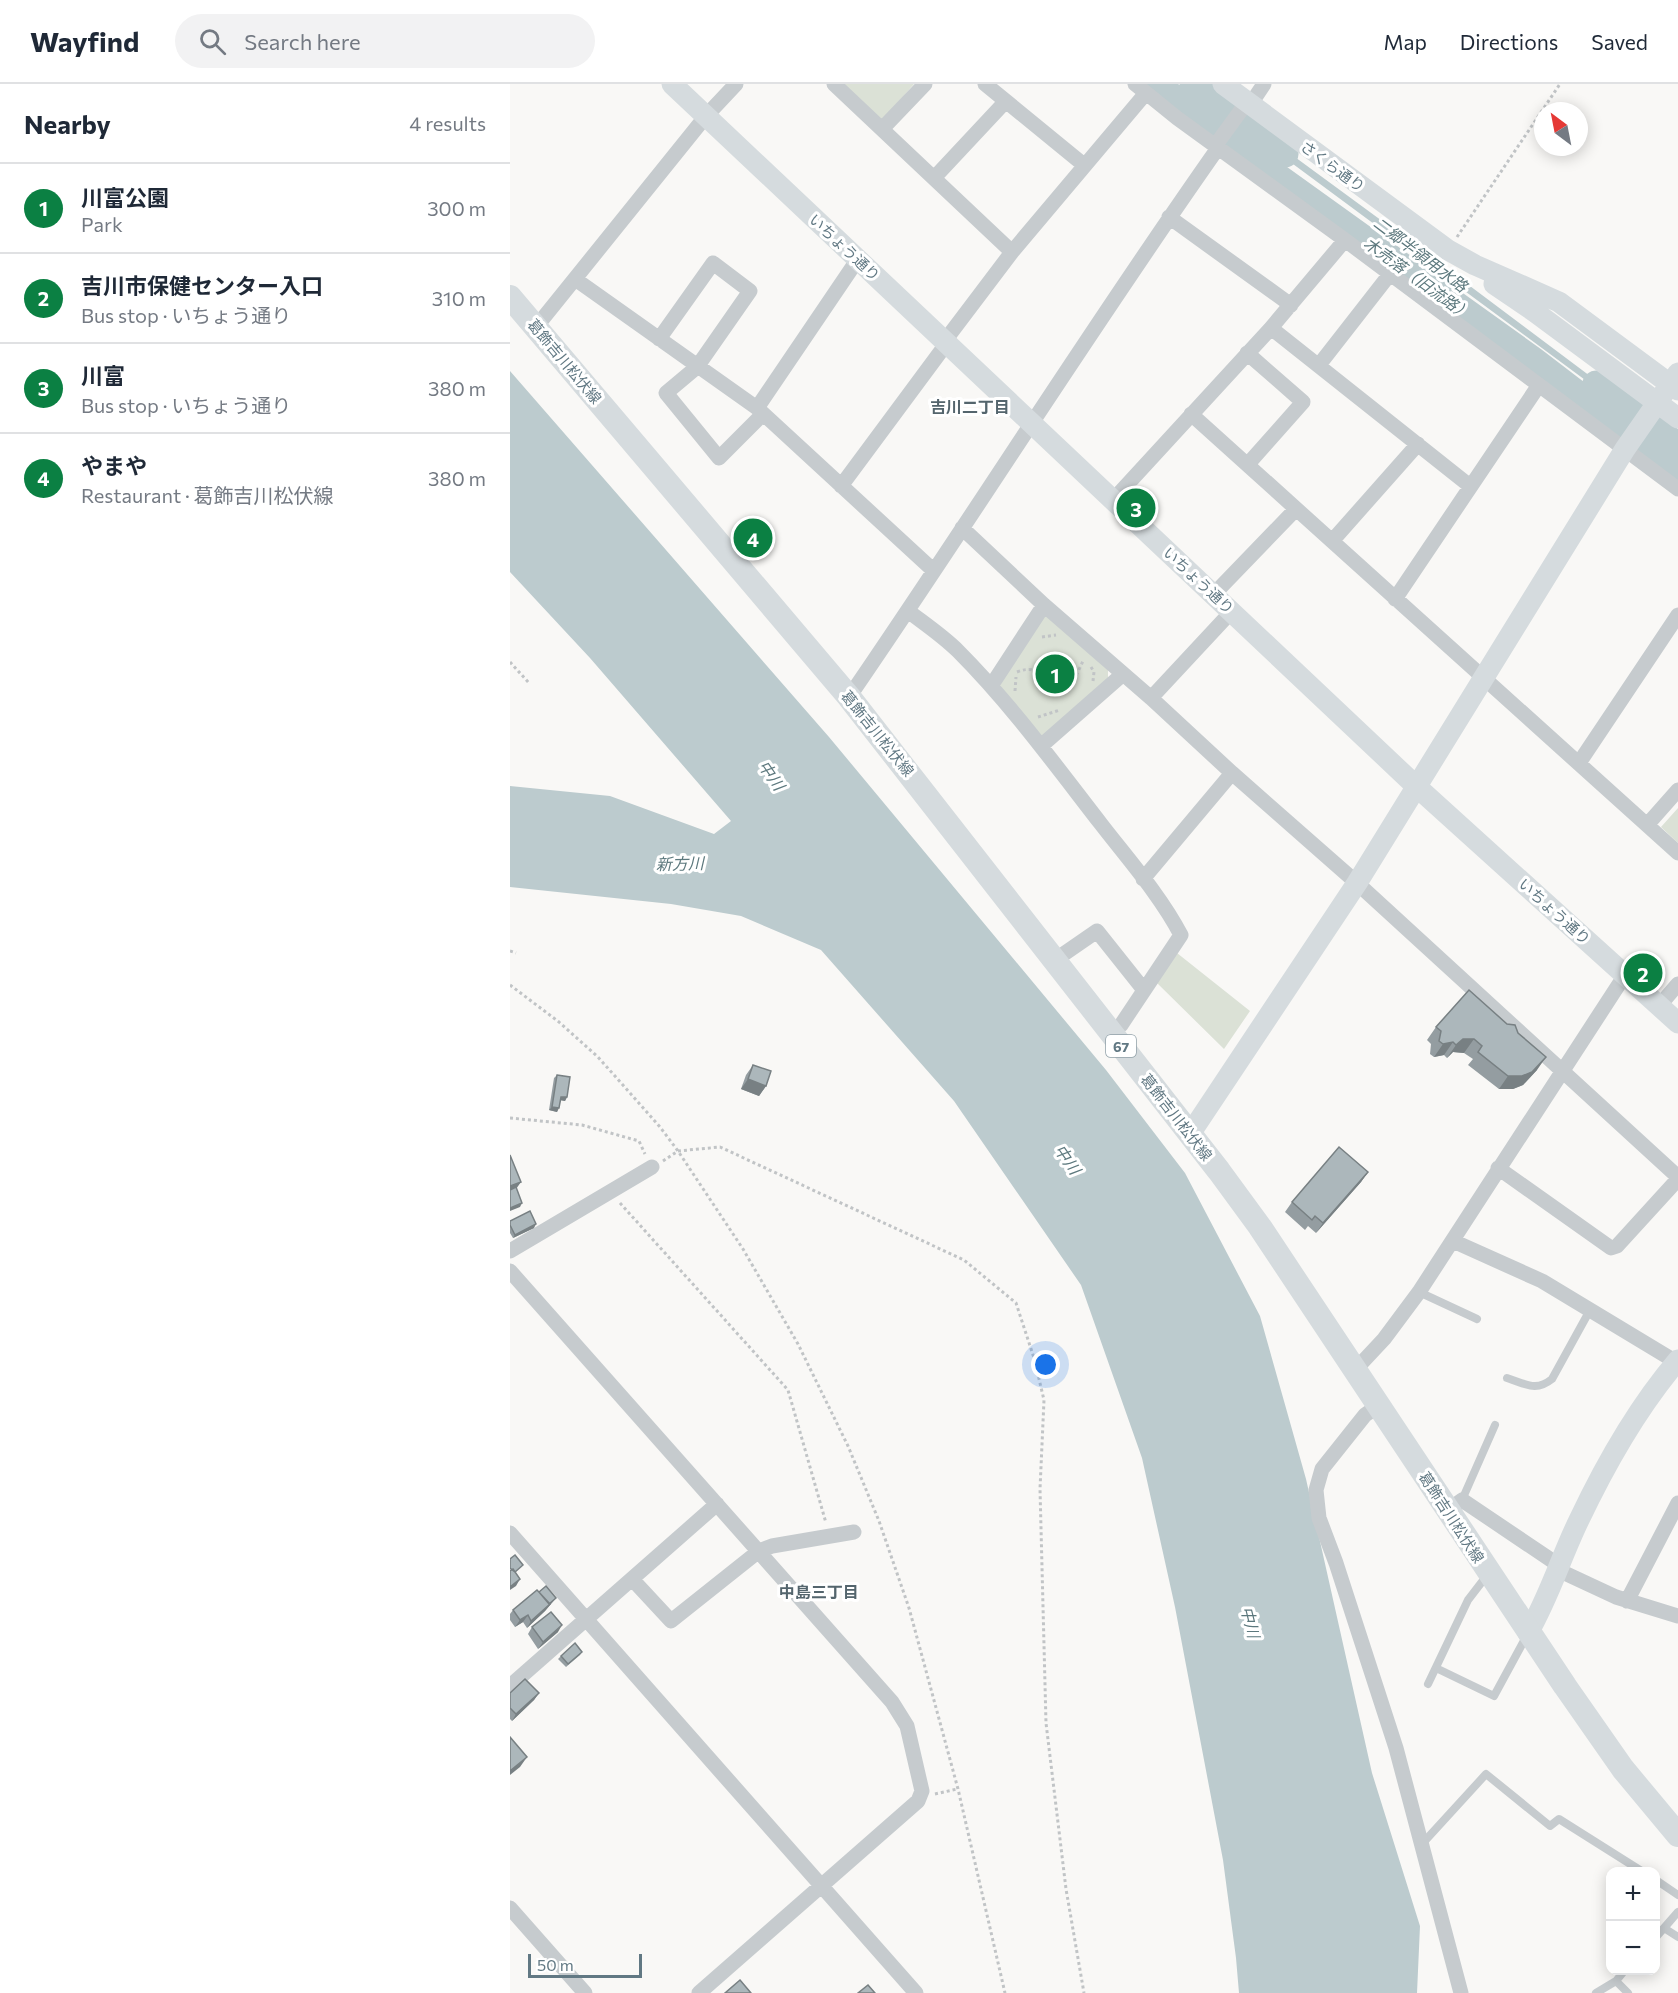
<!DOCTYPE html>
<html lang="en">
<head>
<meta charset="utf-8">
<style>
  body { margin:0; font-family:Commissioner,"Noto Sans JP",sans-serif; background:#f2f2f3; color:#1f2937 }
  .controls { position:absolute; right:18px; bottom:18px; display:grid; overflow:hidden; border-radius:12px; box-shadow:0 3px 15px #0003 }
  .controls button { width:54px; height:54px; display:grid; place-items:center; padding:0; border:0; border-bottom:2px solid #e0e1e3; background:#fff; color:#1f2937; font:30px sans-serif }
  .compass { position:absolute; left:1024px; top:18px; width:54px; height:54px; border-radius:50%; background:#fff; box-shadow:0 3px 15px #0003; rotate:328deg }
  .scale { position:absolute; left:18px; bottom:15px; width:114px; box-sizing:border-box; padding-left:6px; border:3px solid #617883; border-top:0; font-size:16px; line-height:21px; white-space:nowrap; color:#617883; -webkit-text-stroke:4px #fff; paint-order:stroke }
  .you { position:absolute; left:536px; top:1281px; width:21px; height:21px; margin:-15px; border:4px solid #fff; border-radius:50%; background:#1a73e8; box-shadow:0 0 0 9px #1a73e833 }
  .badge { display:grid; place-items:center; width:39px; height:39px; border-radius:50%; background:#0b8043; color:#fff; font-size:20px; font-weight:700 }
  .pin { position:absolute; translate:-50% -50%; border:3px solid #fff; box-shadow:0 2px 6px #0006 }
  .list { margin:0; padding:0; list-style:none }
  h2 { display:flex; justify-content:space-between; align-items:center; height:78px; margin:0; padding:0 24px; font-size:26px }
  h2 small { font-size:20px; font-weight:400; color:#747a83 }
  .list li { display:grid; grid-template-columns:39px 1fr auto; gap:18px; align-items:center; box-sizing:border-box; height:90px; padding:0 24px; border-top:2px solid #e0e1e3 }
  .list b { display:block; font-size:22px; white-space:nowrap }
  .list p { margin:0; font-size:20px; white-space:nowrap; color:#747a83 }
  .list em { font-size:20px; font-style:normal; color:#747a83 }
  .icon { flex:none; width:33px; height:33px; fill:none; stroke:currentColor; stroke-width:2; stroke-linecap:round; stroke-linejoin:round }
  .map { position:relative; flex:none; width:1168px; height:1909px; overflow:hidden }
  header { display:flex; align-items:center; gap:36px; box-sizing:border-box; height:84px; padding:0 30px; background:#fff; border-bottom:2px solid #e0e1e3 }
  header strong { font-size:28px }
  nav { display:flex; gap:33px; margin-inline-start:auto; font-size:21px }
  .search { width:420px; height:54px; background:#f2f2f3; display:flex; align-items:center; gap:15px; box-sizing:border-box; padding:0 21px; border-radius:33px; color:#747a83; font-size:22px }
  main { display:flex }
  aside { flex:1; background:#fff }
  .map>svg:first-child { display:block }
  .green { fill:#dbe1d6 }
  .water { fill:#bccbce }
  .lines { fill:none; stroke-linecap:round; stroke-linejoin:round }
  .river { stroke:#bccbce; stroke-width:27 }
  .path { stroke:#c1c4c6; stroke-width:3; stroke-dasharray:3 3; stroke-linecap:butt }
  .lane { stroke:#c6cbce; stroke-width:8 }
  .street { stroke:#c6cbce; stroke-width:15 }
  .secondary { stroke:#d5dbde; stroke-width:21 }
  .primary { stroke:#d5dbde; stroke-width:24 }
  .wall { fill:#949da1 }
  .shaded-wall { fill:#788083 }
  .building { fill:#acb7bb; stroke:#788083; stroke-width:1.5 }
  .labels { text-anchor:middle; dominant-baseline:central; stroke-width:6; stroke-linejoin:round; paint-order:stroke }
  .shield { fill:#fff; stroke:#90a0a8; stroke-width:1.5 }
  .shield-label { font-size:14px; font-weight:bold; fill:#617883 }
  .street-label { font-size:15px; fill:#617883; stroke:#fff }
  .water-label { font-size:16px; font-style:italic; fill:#5c787d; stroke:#fff }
  .neighbourhood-label { font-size:16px; font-weight:bold; fill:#54656d; stroke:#fff }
</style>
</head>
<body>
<header>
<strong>Wayfind</strong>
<div class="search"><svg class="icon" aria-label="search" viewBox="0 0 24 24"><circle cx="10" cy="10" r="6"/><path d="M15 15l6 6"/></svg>Search here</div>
<nav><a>Map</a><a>Directions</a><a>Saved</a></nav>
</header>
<main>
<aside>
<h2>Nearby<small>4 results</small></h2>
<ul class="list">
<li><span class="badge">1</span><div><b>川富公園</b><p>Park</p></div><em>300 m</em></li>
<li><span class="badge">2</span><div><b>吉川市保健センター入口</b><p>Bus stop · いちょう通り</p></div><em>310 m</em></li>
<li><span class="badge">3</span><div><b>川富</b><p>Bus stop · いちょう通り</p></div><em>380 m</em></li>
<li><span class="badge">4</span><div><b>やまや</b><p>Restaurant · 葛飾吉川松伏線</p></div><em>380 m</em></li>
</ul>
</aside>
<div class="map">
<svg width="1168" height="1909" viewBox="0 0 1168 1909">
  <rect width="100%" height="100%" fill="#f9f8f6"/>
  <path class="green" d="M332 0H404L372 37Z
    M1156 341 1168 350V397L1134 371Z
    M531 532H537L598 586V594L534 653 530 651 488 604Z
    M1168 724V759L1151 743Z
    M667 869 740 927 714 965 647 899Z"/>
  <path class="water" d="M677 0H687L715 23 713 28Z
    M748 46 928 178 1116 319 1113 324 745 52Z
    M0 287 319 653 596 986 675 1089 750 1232 796 1395 862 1689 910 1842 907 1909H729L726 1874 713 1776 665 1523 632 1374 571 1201 444 1017 311 866 231 832 161 820 0 803V702L100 712 204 750 221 737 80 574 0 488Z"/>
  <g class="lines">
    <path class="river" d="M647 0 705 48 1023 276 1168 387
      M683 0 775 70
      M1086 300 1168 362"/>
    <path class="path" d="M947 153 1050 0
      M532 553 546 551
      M0 578 19 599
      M581 583 584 588 583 597
      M507 588C520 583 531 584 533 602 555 619 565 594 573 577
      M505 607 506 593
      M528 633 550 626
      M0 867 6 869
      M0 901 49 938 88 973 150 1043 168 1067 233 1165 288 1260 338 1362 369 1437 399 1524 448 1705 495 1909
      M0 1034 72 1041 129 1057 135 1070
      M153 1077 168 1067 210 1063 454 1176 506 1219 524 1274 534 1316 530 1405 536 1639 556 1805 574 1909
      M110 1119 278 1306 316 1439
      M425 1710 447 1705"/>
    <path class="lane" d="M909 1208 967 1235
      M997 1294C1016 1300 1026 1308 1042 1295L1080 1226
      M952 1416 985 1341
      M926 1584 984 1612 1016 1553
      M918 1600 958 1516 978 1490
      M912 1760 976 1690 1040 1742 1049 1735 1133 1788
      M1146 1796 1168 1811
      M1168 1828 1154 1844 1168 1853
      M1146 1853 1154 1844
      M1106 1897 1118 1909
      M1086 1909 1106 1897 1115 1886"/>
    <path class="street" d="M324 0 502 168
      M475 0 574 81
      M625 0 667 34 835 156 1168 405
      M740 21 754 0
      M372 45 415 0
      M705 62 737 18
      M424 94 496 17
      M659 133 781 221
      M65 195 247 324 424 487
      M26 243 196 32 226 0
      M761 244 960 402
      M149 255 203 179 240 207 187 283 156 309 209 374 252 331
      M737 269 793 318 738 380
      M809 281 880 190
      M247 324 348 175
      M681 330 1168 769
      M331 402 437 259 440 250 502 168 636 9
      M603 416 761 244 835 156
      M452 444 534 521 641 614 722 689 847 799 1168 1093
      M823 456 908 360
      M704 510 786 425
      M885 515 1029 301
      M398 527C415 540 433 552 448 567 500 619 546 682 591 740 618 775 650 811 671 851L611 941 601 948
      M481 602 534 521
      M339 613C464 431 581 244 708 64
      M641 614 722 527
      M531 662 613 590
      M1069 679 1168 531
      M1137 741 1168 706
      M633 795 722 689
      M545 876 587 847 634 906
      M1149 922 1168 900
      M988 1084 1101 1164 1107 1162 1168 1095
      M943 1157 1032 1197 1168 1279
      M0 1167 142 1083
      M0 1187 382 1618 397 1642 412 1707 408 1717 189 1909
      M845 1286 874 1255 909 1208 1115 891
      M868 1322 855 1331 812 1385 806 1406 809 1434 826 1479 886 1664 951 1909
      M938 1426 952 1416 1050 1482
      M0 1449 406 1909
      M1048 1486 1106 1513 1168 1532
      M122 1495 161 1537 249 1467 262 1462 344 1448
      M1117 1517 1168 1419
      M0 1602 207 1420
      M0 1824 75 1909"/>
    <path class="secondary" d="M162 0 907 703 1168 939
      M713 0 938 166 965 181 1049 218 1168 306
      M984 200 1025 228 1168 334
      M680 1050 847 799 1115 365 1168 289
      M1018 1549C1039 1513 1051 1473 1069 1436 1096 1379 1127 1324 1168 1276"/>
    <path class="primary" d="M0 213 339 613 709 1087 750 1143 1055 1602 1113 1685 1168 1751"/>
  </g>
  <path class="wall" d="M547 588 554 598 545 599V591Z
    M926 943 1008 949 1027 986 1013 1001 1003 1005H989L958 981 963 975 954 969 943 968 937 974 934 971 924 973 920 970 921 960 917 956Z
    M243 981 256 1002 249 1012 231 1005 236 991Z
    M47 991 57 1013 55 1017 51 1016 47 1028 39 1026 44 994Z
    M858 1088 851 1098 806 1149 798 1142 795 1146 775 1128 782 1118Z
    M0 1137 24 1144 3 1154 0 1149Z
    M29 1508 46 1514 35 1527 17 1544 13 1538 5 1543 0 1536V1530L3 1526Z
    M22 1543 48 1548 28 1565 18 1550Z
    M72 1568 70 1571 56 1583 48 1575 51 1572Z
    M0 1609H29L24 1616 2 1637 0 1635Z"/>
  <path class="shaded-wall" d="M556 595 554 598 545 599 547 596Z
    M953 955H964L954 969 943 968 937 974 946 961Z
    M943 958 934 971 924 973 933 960Z
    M1036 973 1027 986 1013 1001 1003 1005H989L998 992Z
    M238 995 256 1002 249 1012 231 1005Z
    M51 1013H57L55 1017 49 1016Z
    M42 1023 49 1024 47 1028 39 1026Z
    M858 1088 851 1098 806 1149 813 1139Z
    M11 1098 6 1105 0 1107V1102Z
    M12 1119 10 1123 0 1127V1124Z
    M26 1140 24 1144 3 1154 5 1151Z
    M10 1495 6 1502 0 1506V1503Z
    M46 1514 35 1527 17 1544 21 1537Z
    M18 1531 13 1538 5 1543 10 1536Z
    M52 1541 48 1548 28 1565 33 1558Z
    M29 1609 24 1616 2 1637 6 1630Z
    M17 1673 10 1683 0 1691V1687Z"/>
  <path class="building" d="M555 587 556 595 547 596V588Z
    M959 906 997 940 1005 941 1008 949 1036 973 1022 988 1012 992H998L968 968 972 962 964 955H953L946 961 943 958 933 960 929 957 931 947 926 943Z
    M243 981 261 987 256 1002 238 995Z
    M47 991 60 993 57 1013H51L49 1024 42 1023Z
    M829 1063 858 1088 813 1139 805 1132 802 1136 782 1118Z
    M0 1071 11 1098 0 1102Z
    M6 1103 12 1119 0 1124V1106Z
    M20 1127 26 1140 5 1151 0 1141V1137Z
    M5 1471 13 1481 5 1488 0 1484V1475Z
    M3 1485 10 1495 0 1503V1487Z
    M36 1502 46 1514 39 1520 29 1508Z
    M27 1506 40 1520 21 1537 18 1531 10 1536 3 1526Z
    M41 1528 52 1541 33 1558 22 1543Z
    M65 1559 72 1568 58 1580 51 1572Z
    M15 1595 29 1609 6 1630 0 1624V1609Z
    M0 1653 17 1673 0 1687Z
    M230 1896 241 1909H215Z
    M358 1901 365 1909H348Z"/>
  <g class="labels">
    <rect class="shield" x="596" y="951" width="30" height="22" rx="4.5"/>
    <g class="shield-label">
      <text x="611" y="962">67</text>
    </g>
    <g class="street-label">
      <text transform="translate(823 82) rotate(36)">さくら通り</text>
      <text transform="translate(335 163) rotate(43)">いちょう通り</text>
      <text transform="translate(55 277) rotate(50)">葛飾吉川松伏線</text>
      <text transform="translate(689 496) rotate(43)">いちょう通り</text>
      <text transform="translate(368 649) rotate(51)">葛飾吉川松伏線</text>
      <text transform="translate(1045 827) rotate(42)">いちょう通り</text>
      <text transform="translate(667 1033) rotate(52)">葛飾吉川松伏線</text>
      <text transform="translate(942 1433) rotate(57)">葛飾吉川松伏線</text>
    </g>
    <g class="water-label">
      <text transform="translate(911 170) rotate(37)">二郷半領用水路</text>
      <text transform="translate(908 194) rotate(36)">木売落（旧流路）</text>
      <text transform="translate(262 691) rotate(55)">中川</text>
      <text transform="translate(170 779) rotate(-1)">新方川</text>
      <text transform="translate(558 1075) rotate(55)">中川</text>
      <text transform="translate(741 1538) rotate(76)">中川</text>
    </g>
    <g class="neighbourhood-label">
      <text x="460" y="322">吉川二丁目</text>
      <text x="309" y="1507">中島三丁目</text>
    </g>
  </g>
</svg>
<div class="controls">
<button>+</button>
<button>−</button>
</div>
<svg class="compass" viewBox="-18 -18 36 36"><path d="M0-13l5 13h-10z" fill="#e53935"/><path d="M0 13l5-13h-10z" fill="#747a83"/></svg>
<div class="scale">50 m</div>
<div class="you"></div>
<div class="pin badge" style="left:545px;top:590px">1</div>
<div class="pin badge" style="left:1133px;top:889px">2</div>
<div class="pin badge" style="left:626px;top:424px">3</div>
<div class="pin badge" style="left:243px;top:454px">4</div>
</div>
</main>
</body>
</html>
